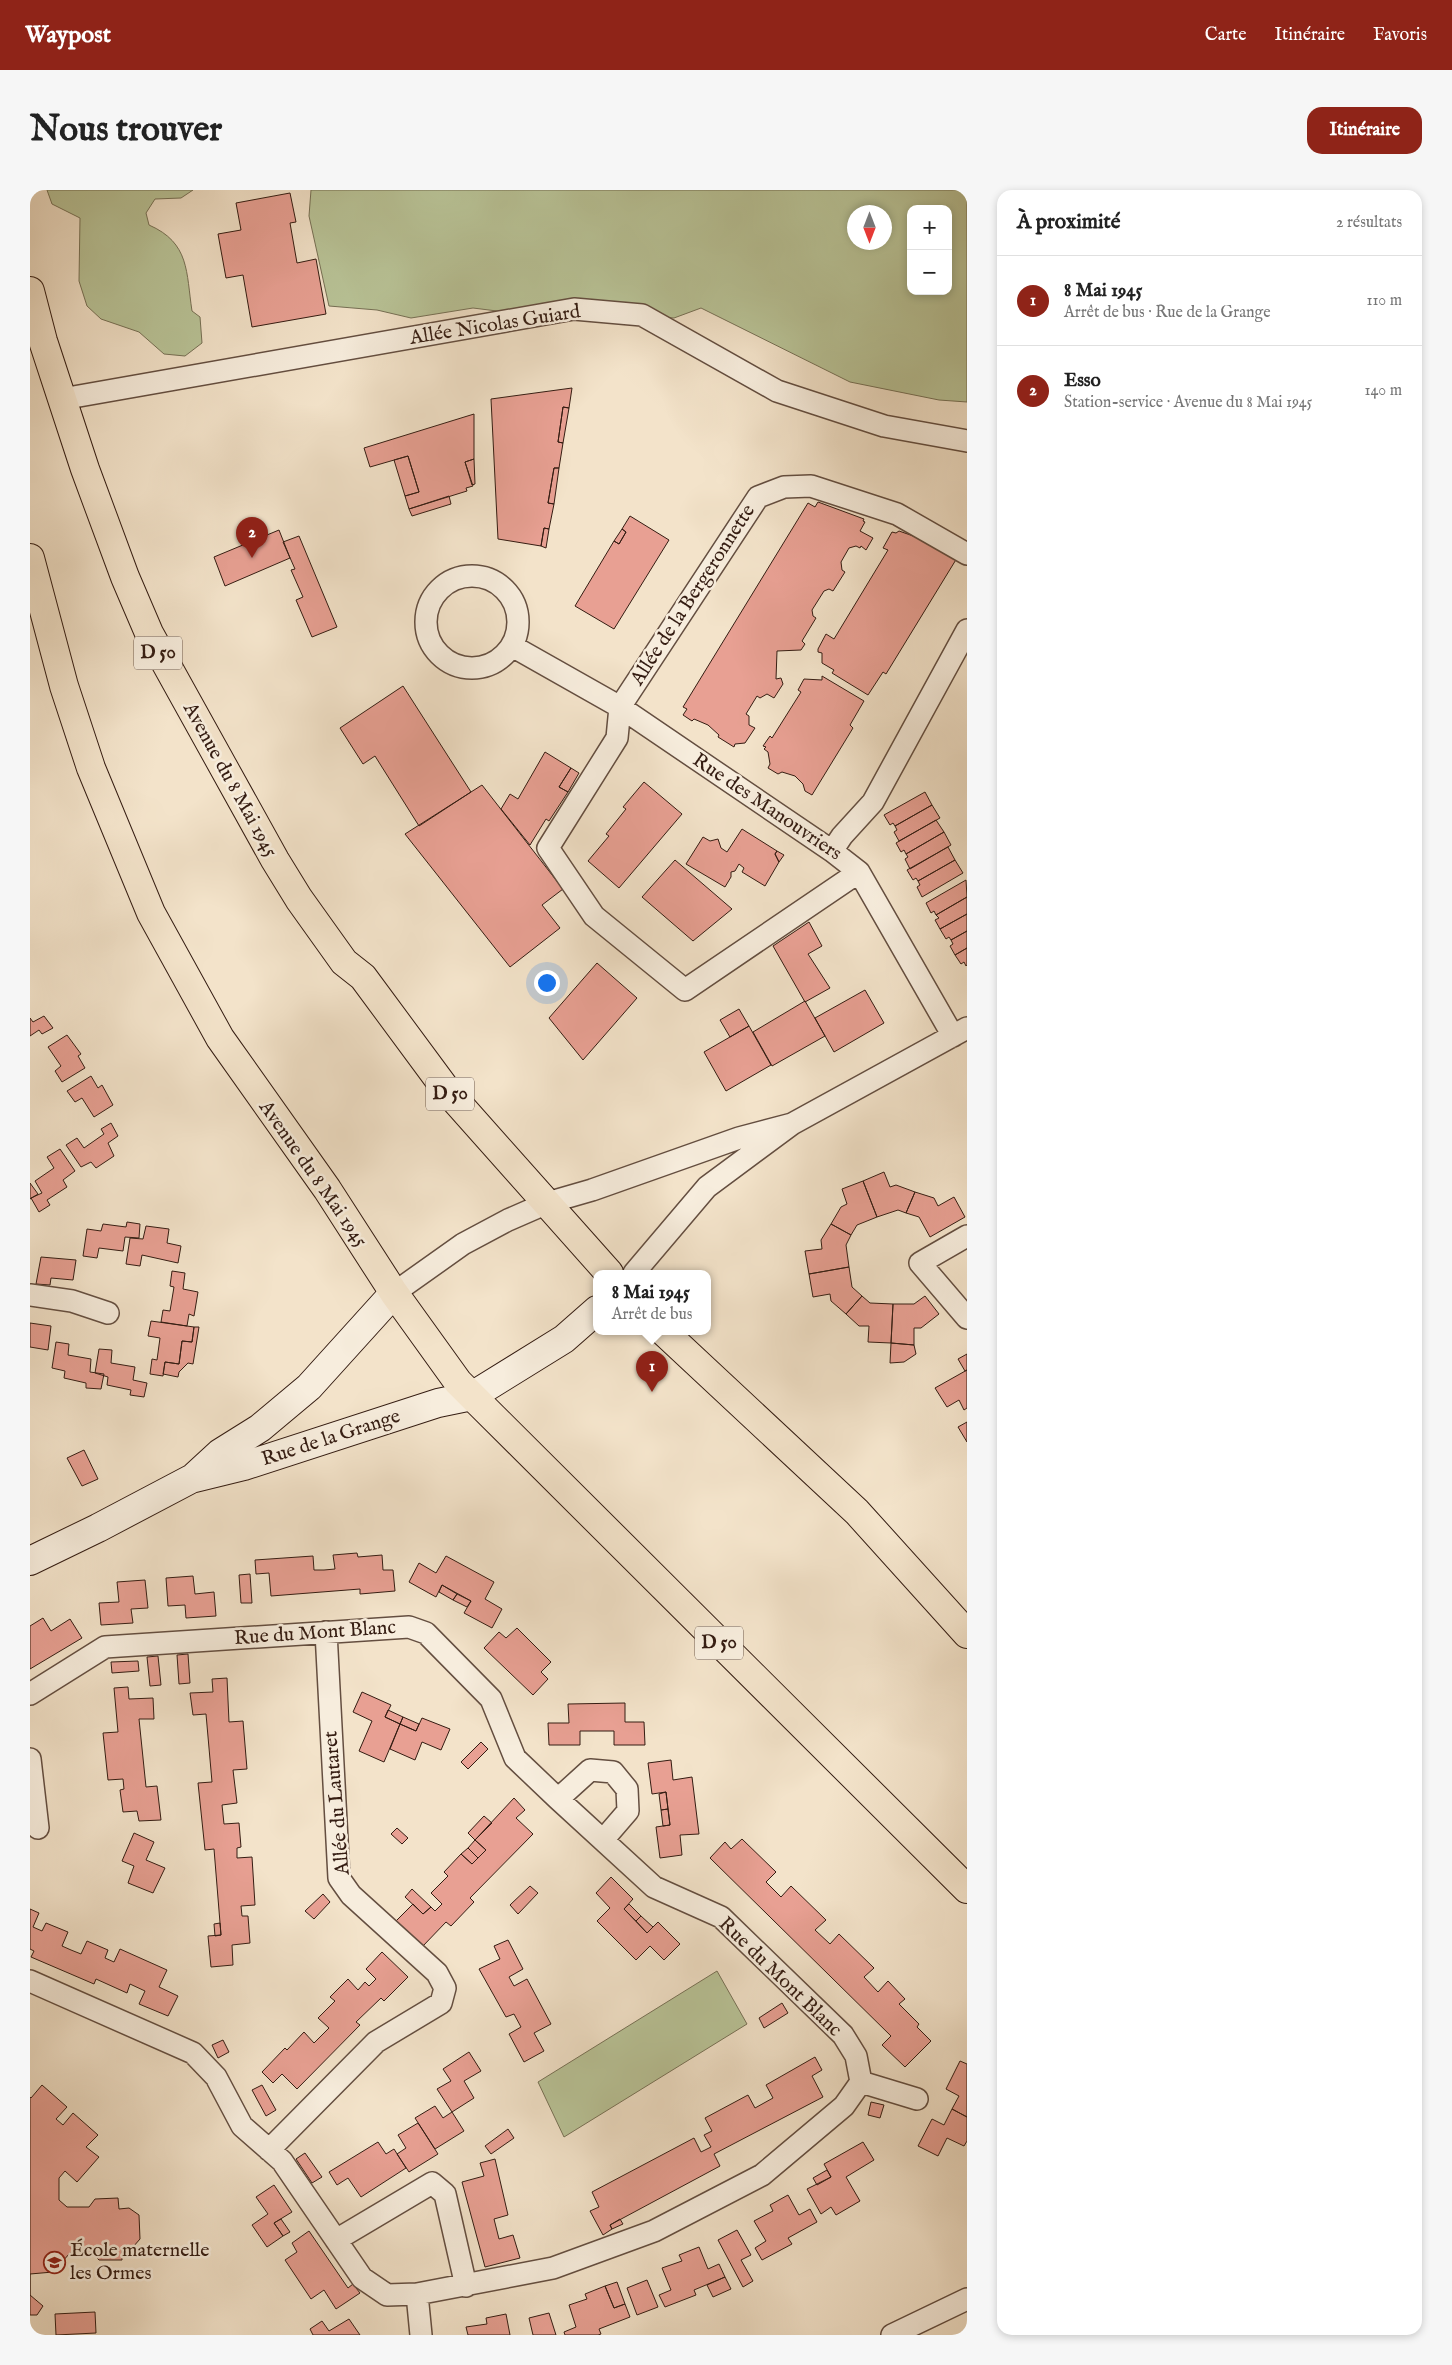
<!DOCTYPE html>
<html lang="fr">
<head>
<meta charset="utf-8">
<style>
  body { margin:0; font-family:"IM FELL English",serif; background:#f6f6f6; color:#222 }
  .controls { position:absolute; right:15px; top:15px; display:grid; overflow:hidden; border-radius:10px; box-shadow:0 2px 8px #0003 }
  .controls button { width:45px; height:45px; display:grid; place-items:center; padding:0; border:0; border-bottom:1px solid #e0e0e0; background:#fff; color:#222; font:25px sans-serif }
  .compass { position:absolute; left:817px; top:15px; width:45px; height:45px; border-radius:50%; background:#fff; box-shadow:0 2px 8px #0003; rotate:180deg }
  .you { position:absolute; left:516px; top:792px; width:18px; height:18px; margin:-12px; border:4px solid #fff; border-radius:50%; background:#1a73e8; box-shadow:0 0 0 8px #1a73e833 }
  .badge { display:grid; place-items:center; width:32px; height:32px; border-radius:50%; background:#8f2418; color:#fff; font-size:16px; font-weight:700 }
  .pin { position:absolute; translate:-50% -41px; filter:drop-shadow(0 1px 2px #0008) }
  .pin::after { content:''; position:absolute; top:26px; width:18px; height:15px; background:inherit; clip-path:polygon(0 0,100% 0,50% 100%) }
  .popup { position:absolute; left:563px; top:1080px; width:118px; height:65px; box-sizing:border-box; display:grid; place-content:center; border-radius:10px; background:#fff; filter:drop-shadow(0 1px 4px #0005); font-size:16px; white-space:nowrap; color:#767676 }
  .popup b { font-size:19px; color:#222 }
  .popup::after { content:''; position:absolute; left:50%; top:100%; margin-left:-10px; border:10px solid transparent; border-top-color:#fff }
  .list { margin:0; padding:0; list-style:none }
  h2 { display:flex; justify-content:space-between; align-items:center; height:65px; margin:0; padding:0 20px; font-size:21px }
  h2 small { font-size:16px; font-weight:400; color:#767676 }
  .list li { display:grid; grid-template-columns:32px 1fr auto; gap:15px; align-items:center; box-sizing:border-box; height:90px; padding:0 20px; border-top:1px solid #e0e0e0 }
  .list b { display:block; font-size:19px; white-space:nowrap }
  .list p { margin:0; font-size:16px; white-space:nowrap; color:#767676 }
  .list em { font-size:16px; font-style:normal; color:#767676 }
  .map { position:relative; flex:none; width:937px; height:2145px; overflow:hidden; border-radius:15px }
  header { display:flex; align-items:center; gap:30px; box-sizing:border-box; height:70px; padding:0 25px; background:#8f2418; color:#fff }
  header strong { font-size:24px }
  nav { display:flex; gap:28px; margin-inline-start:auto; font-size:18px }
  .intro { display:flex; align-items:center; justify-content:space-between; box-sizing:border-box; height:120px; padding:0 30px }
  h1 { margin:0; font-size:35px }
  .button { padding:12px 22px; border-radius:15px; background:#8f2418; color:#fff; font-size:18px; font-weight:700 }
  main { display:flex; gap:30px; padding:0 30px }
  aside { flex:1; background:#fff; border-radius:15px; box-shadow:0 2px 8px #0003 }
  .map>svg:first-child { display:block }
  .green { fill:#b9c498; stroke:#767055; fill-rule:evenodd }
  .building { fill:#e8a093; stroke:#341c12 }
  .lines { fill:none; stroke-linecap:round; stroke-linejoin:round }
  .street-casing { stroke:#644e40; stroke-width:24 }
  .secondary-casing { stroke:#341c12; stroke-width:30 }
  .primary-casing { stroke:#341c12; stroke-width:30 }
  .street { stroke:#f7eddd; stroke-width:21 }
  .secondary { stroke:#f7eddd; stroke-width:28 }
  .primary { stroke:#f3e3ca; stroke-width:28 }
  .labels { text-anchor:middle; dominant-baseline:central; stroke-width:5; stroke-linejoin:round; paint-order:stroke }
  .shield { fill:#f7eddd; stroke:#6e5b4f; stroke-width:1 }
  .shield-label { font-size:19px; font-weight:bold; fill:#341c12 }
  .street-label { font-size:20px; fill:#341c12; stroke:#f7eddd }
  .poi-label { font-size:20px; fill:#341c12; stroke:#f7eddd; text-anchor:start }
</style>
</head>
<body>
<header>
<strong>Waypost</strong>
<nav><a>Carte</a><a>Itinéraire</a><a>Favoris</a></nav>
</header>
<div class="intro"><h1>Nous trouver</h1><a class="button">Itinéraire</a></div>
<main>
<div class="map">
<svg width="937" height="2145" viewBox="0 0 937 2145">
  <rect width="100%" height="100%" fill="#f3e3ca"/>
  <filter id="stains"><feTurbulence type="fractalNoise" baseFrequency=".004" numOctaves="4"/><feColorMatrix values="0 0 0 0 .2 0 0 0 0 .09 0 0 0 0 .02 0 0 0 .5 -.17"/></filter>
  <radialGradient id="worn" r=".72"><stop offset=".6" stop-color="#630" stop-opacity="0"/><stop offset="1" stop-color="#630" stop-opacity=".3"/></radialGradient>
  <path class="green" d="M17 0H163L151 8 125 9 116 23 119 35C160 53 156 82 162 121L170 127 172 153 155 166 134 164 109 142 71 129 57 116 49 91 50 28 22 14Z
    M281 0H937V212L909 210 820 192 671 118 644 128 604 125H499L443 118 381 128 347 120 299 116 279 26ZM881 19H918V101H881ZM824 22H854V52H824Z
    M687 1781 717 1834 534 1947 508 1892Z"/>
  <path class="building" d="M260 3 266 32 260 33 267 73 286 69 296 124 222 137 213 85 196 88 188 44 211 40 206 13Z
    M542 198 539 218 533 217 528 252 533 253 529 278H524L518 313 524 314 519 339 514 338 511 356 468 349 461 209Z
    M533 217 539 218 533 253 528 252Z
    M444 224V269L435 272 443 296 436 298 437 301 379 319 375 306 389 302 378 266 340 277 334 258Z
    M378 266 389 302 375 306 364 270Z
    M444 269 445 294 442 295 435 272Z
    M524 278H529L524 314 518 313Z
    M419 306 421 314 382 326 379 319Z
    M788 312 834 329 833 331 835 332 830 341 843 348 836 360 831 356 830 358 826 356 819 358 811 372 812 380 815 382 803 401 799 399 794 401 782 420 783 426 786 428 772 451 775 454 771 460 747 461 746 489 751 488 753 494 744 508 737 504 730 508 727 506 716 524 719 526V535L725 538 715 553 705 554 704 557 688 547 689 545 678 535 664 529 662 531 653 525 657 519 653 517 778 313 785 317Z
    M600 326 639 350 584 439 545 416 584 351 589 354 596 342 592 339Z
    M514 338 519 339 516 358 511 356Z
    M592 339 596 342 589 354 584 351Z
    M249 340 260 368 195 396 184 367Z
    M869 341 889 348 927 368 856 484 853 482 838 505 802 483 804 480 792 473V463L788 462V459L796 444 804 449 858 360 853 358 862 342 866 343Z
    M269 346 307 437 282 447 266 410 273 407 261 380 265 379 253 352Z
    M792 486 834 511 820 535 823 538 782 605 775 601 773 594 765 586 752 582 748 584 738 578 740 574 738 562 734 559 736 557 733 556 740 546 742 548 771 502 768 500 774 489 792 490Z
    M373 496 441 602 389 636 345 566 333 574 310 538Z
    M515 562 541 578 529 597 538 602 519 631 516 629 500 655 471 619 480 604 488 609Z
    M541 578 549 583 538 602 529 597Z
    M614 592 652 624 589 698 558 671 579 646 576 644 596 619 593 617Z
    M452 595 533 699 512 715 530 738 480 777 375 644Z
    M895 602 902 615 865 636 863 633 860 635 854 625Z
    M902 615 910 628 869 651 864 642 867 640 865 636Z
    M906 630 914 642 876 664 874 660 871 662 866 653Z
    M712 639 747 661 745 664 749 672 735 696 712 682 714 678 709 674 705 681 701 682V687L695 697 656 674 673 647 680 651 688 649 691 658 697 662Z
    M914 642 921 655 880 679 875 669 878 667 876 664Z
    M918 657 925 670 888 691 886 688 883 690 877 680Z
    M747 661 754 665 749 672 745 664Z
    M645 670 702 719 663 751 612 707Z
    M925 670 933 683 892 707 887 697 890 695 888 691Z
    M936 690 937 707 906 725 904 721 901 723 896 713Z
    M937 707V724L910 739 905 730 909 728 906 725Z
    M937 724V741L921 750 919 747 916 749 910 739Z
    M779 732 792 756 778 764 800 798 775 812 743 756Z
    M937 741V758L925 765 920 756 923 754 921 750Z
    M937 758V775L936 776 934 772 931 774 925 765Z
    M567 773 607 808 553 870 519 828Z
    M835 800 854 833 804 862 785 828Z
    M775 811 795 846 742 876 723 842Z
    M709 819 719 836 700 847 690 830Z
    M14 826 23 838 12 844 9 840 0 846V828L3 832Z
    M719 836 741 875 696 901 674 862Z
    M37 845 51 864 48 866 55 878 32 892 25 881 31 876 18 857Z
    M61 886 68 898 72 895 83 915 64 927 52 908 45 912 37 901Z
    M81 933 88 946 78 953 84 966 66 978 61 972 51 977 36 955 47 948 54 958 74 944 71 939Z
    M30 959 45 981 33 990 37 997 17 1010 20 1015 9 1022 1 1008 12 1003 5 991 24 978 17 967Z
    M854 982 860 997 866 995 885 1002 876 1023 868 1020 847 1027 833 991Z
    M833 991 847 1027 827 1035 821 1045 801 1034 811 1017 817 1014 812 999Z
    M0 993 8 1004 0 1009Z
    M885 1002 904 1008 908 1016 924 1007 935 1027 900 1047 889 1027 876 1023Z
    M97 1032 110 1034 109 1048 95 1047 93 1061 69 1058 67 1068 53 1066 57 1039 71 1041 73 1034 96 1037Z
    M801 1034 821 1045 816 1055 819 1077 779 1084 775 1061 792 1059 791 1050Z
    M116 1036 139 1039 137 1053 151 1056 148 1073 112 1065 110 1076 96 1074 100 1048 113 1049Z
    M11 1067 46 1070 43 1090 21 1088 20 1095 6 1094Z
    M819 1077 822 1097 832 1106 816 1124 801 1111 800 1104 783 1107 779 1084Z
    M142 1081 155 1083 153 1099 168 1102 164 1126 159 1124 157 1136 131 1132 133 1120 140 1121 144 1097 140 1096Z
    M832 1106 840 1113 863 1114 861 1153 838 1152 839 1136H829L816 1124Z
    M895 1106 909 1124 891 1138H884V1155L861 1153 863 1114H884Z
    M121 1131 164 1137 162 1152 152 1151 149 1174 135 1172 133 1186 120 1184 122 1169 127 1170 130 1148 118 1146Z
    M0 1133 21 1136 18 1160 0 1157Z
    M164 1137H169L163 1174 158 1173 149 1182 148 1187 133 1184 135 1172 149 1174 152 1151 162 1152Z
    M26 1152 39 1154 38 1165 61 1169 60 1182 74 1184 71 1199 56 1198V1193L34 1188 35 1181 22 1178Z
    M861 1153 884 1155 886 1164 874 1172 860 1173Z
    M69 1159 82 1160 81 1173 105 1177 103 1190 117 1193 114 1207 100 1205 101 1200 77 1195 78 1187 65 1183Z
    M937 1164V1180L935 1181 928 1169Z
    M937 1180V1218L934 1220 929 1210 917 1217 905 1198Z
    M937 1232V1252L928 1237Z
    M54 1260 68 1289 52 1296 37 1268Z
    M327 1363 328 1367 352 1365 353 1380H363L365 1401 330 1404V1399L241 1406 239 1383 226 1384 225 1370 283 1366 284 1380H294L305 1379 303 1365Z
    M416 1366 464 1392 455 1409 472 1419 462 1438 434 1423 441 1411 412 1395 406 1407 379 1392 389 1373 406 1383Z
    M220 1384 222 1413H211L209 1385Z
    M163 1386 165 1404 184 1402 186 1426 156 1428 155 1415 138 1416 136 1388Z
    M115 1390 118 1418 101 1419 103 1433 71 1435 69 1413 89 1412 87 1392Z
    M412 1395 427 1404 423 1410 409 1402Z
    M427 1404 441 1411 437 1417 423 1410Z
    M13 1428 21 1441 40 1429 52 1448 0 1479V1436Z
    M487 1438 521 1472 511 1482 518 1489 503 1505 454 1458 469 1442 476 1448Z
    M158 1464 160 1493 149 1494 147 1465Z
    M128 1466 131 1495 120 1496 117 1467Z
    M108 1471 109 1481 82 1483 81 1472Z
    M197 1488 199 1532 213 1531 217 1579 203 1580 207 1613 192 1615 194 1634 209 1633 211 1657 207 1658V1668L222 1667 225 1715 211 1716 212 1726H218L220 1753 202 1755 203 1775 181 1777 178 1746 191 1745 184 1659 175 1660 168 1593 182 1592 176 1524 163 1525 160 1503 183 1502 182 1489Z
    M98 1497 99 1509 123 1508 124 1529H109L116 1597 127 1596 131 1630 109 1631 107 1621 93 1622 90 1600 94 1599 93 1589 78 1590 73 1543 88 1542 84 1498Z
    M332 1502 361 1515 355 1527 370 1534 354 1572 329 1561 342 1531 323 1522Z
    M595 1513V1532H614L615 1555H584V1541H550V1555H519L518 1533H539L538 1514Z
    M358 1520 373 1527 370 1534 355 1527Z
    M373 1527 389 1534 386 1541 370 1534Z
    M392 1528 420 1539 411 1560 392 1552 385 1570 360 1559 370 1534 386 1541Z
    M451 1552 458 1559 438 1579 431 1572Z
    M641 1570 643 1590 662 1587 669 1644 650 1645 652 1665 630 1668 626 1637 640 1635 638 1619 636 1602 622 1604 618 1573Z
    M636 1602 638 1619 631 1620 629 1604Z
    M484 1608 495 1620 486 1628 503 1644 440 1708 444 1712 421 1736 416 1732 392 1757 365 1732 383 1714 393 1724 401 1717 405 1721 412 1714 401 1703 418 1686 414 1682 431 1664 442 1674 456 1660 445 1650Z
    M638 1619 640 1635 633 1636 631 1620Z
    M454 1626 462 1633 445 1650 438 1643Z
    M367 1638 378 1648 372 1654 361 1644Z
    M104 1643 124 1652 116 1670 135 1678 123 1703 98 1693 104 1676 92 1671Z
    M712 1649 746 1682 736 1692 751 1707 761 1696 796 1730 785 1740 800 1754 809 1744 844 1778 834 1787 848 1802 858 1791 875 1809 869 1814 889 1834 887 1837 901 1851 875 1877 852 1855 861 1846 680 1668 695 1652 701 1659Z
    M445 1650 456 1660 448 1668 438 1658Z
    M438 1658 448 1668 442 1674 431 1664Z
    M581 1687 603 1709 594 1719 617 1743 628 1732 650 1754 634 1770 620 1756 606 1770 567 1731 580 1718 566 1703Z
    M500 1696 508 1703 488 1724 480 1715Z
    M382 1699 401 1717 393 1724 375 1707Z
    M293 1704 300 1712 284 1729 275 1721Z
    M599 1714 611 1726 606 1731 594 1719Z
    M0 1719 9 1723 3 1737 12 1741 16 1733 38 1742 32 1756 41 1760 51 1764 57 1751 78 1760 75 1768 84 1772 90 1759 137 1780 129 1797 148 1806 138 1826 109 1814 115 1801 100 1794 97 1803 66 1789 64 1794 1 1767 4 1761 0 1759Z
    M611 1726 623 1737 617 1743 606 1731Z
    M190 1733 191 1745 185 1746 184 1734Z
    M478 1750 493 1779 479 1787 484 1796 497 1789 521 1834 504 1843 514 1861 494 1872 479 1844 491 1837 484 1824 476 1827 449 1779 470 1769 464 1756Z
    M352 1762 378 1787 354 1811 351 1808 326 1832 330 1835 267 1899 252 1884 243 1893 232 1882 255 1858 257 1860 274 1842 284 1853 299 1838 288 1828 305 1811 300 1807 318 1789 328 1800 335 1792 339 1796 346 1789 336 1779Z
    M752 1813 758 1823 734 1838 729 1828Z
    M193 1850 199 1862 188 1868 182 1855Z
    M439 1862 451 1881 434 1891 444 1908 422 1922 407 1899 421 1891 413 1879Z
    M785 1867 792 1880 782 1886 793 1907 684 1964 690 1976 580 2035 582 2039 573 2045 560 2021 569 2017 562 2002 664 1948 671 1962 681 1957 674 1945 682 1941 675 1928 718 1905 725 1918 743 1908 736 1895Z
    M930 1871 937 1874V1927L922 1919 929 1906 916 1899Z
    M12 1895 37 1917 26 1929 33 1935 43 1923 68 1945 56 1957 69 1967 47 1992 35 1981 29 1988V2010L37 2017H59L65 2009 88 2008 89 2019 99 2018 109 2025 110 2049 103 2057 92 2058V2070H69L62 2063H40L23 2082 0 2084V2105L13 2116 7 2125H0V1907L1 1908Z
    M232 1895 246 1920 236 1926 222 1900Z
    M841 1912 854 1915 850 1928 838 1925Z
    M405 1916 413 1928 422 1922 434 1941 405 1959 385 1928Z
    M922 1919 937 1927V1951L934 1956 917 1948 908 1966 888 1956 902 1929 914 1935Z
    M388 1933 408 1964 379 1982 367 1964 376 1958 368 1945Z
    M478 1939 484 1948 461 1964 455 1956Z
    M348 1952 356 1964 364 1959 376 1978 331 2007 318 1988 307 1995 299 1982Z
    M833 1952 844 1970 816 1987 830 2011 806 2025 801 2017 791 2024 777 1999 801 1987 794 1974Z
    M275 1963 292 1987 282 1993 266 1969Z
    M465 1969 478 2025 464 2029 469 2049 483 2045 490 2068 455 2077 432 1992 454 1986 450 1973Z
    M797 1980 801 1987 787 1995 783 1988Z
    M244 1995 262 2022 244 2033 253 2046 237 2057 222 2035 238 2024 226 2007Z
    M758 2005 769 2025 780 2019 787 2032 758 2048 762 2054 732 2070 725 2058 736 2051 724 2031 743 2021 740 2015Z
    M251 2029 260 2042 253 2046 244 2033Z
    M590 2029 593 2034 582 2039 580 2035Z
    M707 2040 721 2065 711 2070 723 2091 713 2097 688 2050Z
    M279 2041 318 2098 323 2094 330 2103 306 2119 294 2100 281 2109 255 2070 267 2062 262 2053Z
    M669 2057 678 2079 689 2074 695 2087 664 2100 666 2105 635 2117 629 2105 641 2100 632 2078 652 2071 649 2065Z
    M695 2087 701 2099 683 2107 677 2095Z
    M617 2090 628 2117 607 2125 597 2098Z
    M587 2092 595 2114 584 2118 575 2096Z
    M575 2096 584 2118 595 2114 600 2127 569 2139 571 2144 568 2145H535L534 2142 546 2137 539 2115 557 2109 555 2104Z
    M65 2122 66 2143 26 2145 25 2124Z
    M519 2123 526 2145H503L499 2128Z
    M476 2124 480 2145H438L436 2137 457 2134 456 2128Z
    M319 2129 330 2145H283L280 2139 292 2131 299 2141Z"/>
  <g class="lines">
    <defs>
      <path id="street" d="M32 209 544 119 612 125 747 201 854 236 937 251
        M396 432a46 46 0 1 1 92 0a46 46 0 1 1-92 0Z
        M482 456 590 517 802 661 829 682 923 846
        M802 661 812 646 843 612 937 440
        M829 682 655 800 564 726 518 658 587 548 590 517 728 307 754 297 781 296 867 324 937 364
        M937 1046 890 1073 937 1128
        M604 1083 677 997 762 934 937 838
        M364 1103 433 1054 478 1030 517 1013 562 1000 709 948 762 934
        M0 1105 42 1111 78 1123
        M0 1504 75 1457 379 1437 396 1443 461 1509 485 1568 528 1609 624 1697 691 1727 813 1845 826 1866 831 1892 814 1916 732 1985 624 2041 523 2078 387 2104 357 2105 332 2088 252 1971 212 1936 186 1887 163 1863 0 1791
        M0 1569 8 1638
        M528 1609 560 1580 583 1582 597 1599 598 1621 573 1650
        M831 1892 887 1909
        M239 1960 346 1852 411 1813 415 1798 407 1783 321 1705 309 1688 296 1442
        M306 2050 402 1993 415 2004 436 2096
        M387 2104 391 2145
        M862 2145 937 2109"/>
      <path id="secondary" d="M165 1286 190 1263 230 1238 279 1197 364 1103
        M0 1371 68 1338 161 1289 214 1276 408 1213 442 1206 534 1149 567 1120"/>
      <path id="primary" d="M0 101 13 151 55 279 95 387 119 443 245 670 269 709 314 772 333 787 418 902 579 1083
        M0 368 34 496 61 578 121 723 190 848 297 999 364 1103 428 1192 442 1206 937 1699
        M633 1141 827 1322 937 1444"/>
    </defs>
    <use href="#street" class="street-casing"/>
    <use href="#secondary" class="secondary-casing"/>
    <use href="#primary" class="primary-casing"/>
    <use href="#street" class="street"/>
    <use href="#secondary" class="secondary"/>
    <use href="#primary" class="primary"/>
  </g>
  <defs>
    <symbol id="school-ring" viewBox="-11 -11 22 22"><circle r="9.5" fill="#f7eddd" stroke="#8f2418" stroke-width="1.5"/><path d="M0-5L7-2L0 1L-7-2ZM-4 1L0 2.5L4 1V4Q0 6-4 4Z" fill="#8f2418"/></symbol>
  </defs>
  <g fill-rule="evenodd">
    <use href="#school-ring" x="12" y="2060" width="25" height="25"/>
  </g>
  <g class="labels">
    <g class="shield">
      <rect x="104" y="446.5" width="48" height="33" rx="4"/>
      <rect x="396" y="887.5" width="48" height="33" rx="4"/>
      <rect x="665" y="1436.5" width="48" height="33" rx="4"/>
    </g>
    <g class="shield-label">
      <text x="128" y="463">D 50</text>
      <text x="420" y="904">D 50</text>
      <text x="689" y="1453">D 50</text>
    </g>
    <g class="street-label">
      <text transform="translate(465 135) rotate(-9)">Allée Nicolas Guiard</text>
      <text transform="translate(663 405) rotate(-57)">Allée de la Bergeronnette</text>
      <text transform="translate(200 590) rotate(61)">Avenue du 8 Mai 1945</text>
      <text transform="translate(737 617) rotate(34)">Rue des Manouvriers</text>
      <text transform="translate(283 984) rotate(55)">Avenue du 8 Mai 1945</text>
      <text transform="translate(301 1248) rotate(-18)">Rue de la Grange</text>
      <text transform="translate(285 1443) rotate(-4)">Rue du Mont Blanc</text>
      <text transform="translate(307 1613) rotate(-95)">Allée du Lautaret</text>
      <text transform="translate(750 1787) rotate(44)">Rue du Mont Blanc</text>
    </g>
    <g class="poi-label">
      <text x="40" y="2060">École maternelle<tspan x="40" dy="23">les Ormes</tspan></text>
    </g>
  </g>
  <rect width="100%" height="100%" filter="url(#stains)"/>
  <rect width="100%" height="100%" fill="url(#worn)"/>
</svg>
<div class="controls">
<button>+</button>
<button>−</button>
</div>
<svg class="compass" viewBox="-18 -18 36 36"><path d="M0-13l5 13h-10z" fill="#e53935"/><path d="M0 13l5-13h-10z" fill="#767676"/></svg>
<div class="you"></div>
<div class="pin badge" style="left:622px;top:1202px">1</div>
<div class="popup"><b>8 Mai 1945</b>Arrêt de bus</div>
<div class="pin badge" style="left:222px;top:368px">2</div>
</div>
<aside>
<h2>À proximité<small>2 résultats</small></h2>
<ul class="list">
<li><span class="badge">1</span><div><b>8 Mai 1945</b><p>Arrêt de bus · Rue de la Grange</p></div><em>110 m</em></li>
<li><span class="badge">2</span><div><b>Esso</b><p>Station-service · Avenue du 8 Mai 1945</p></div><em>140 m</em></li>
</ul>
</aside>
</main>
</body>
</html>
